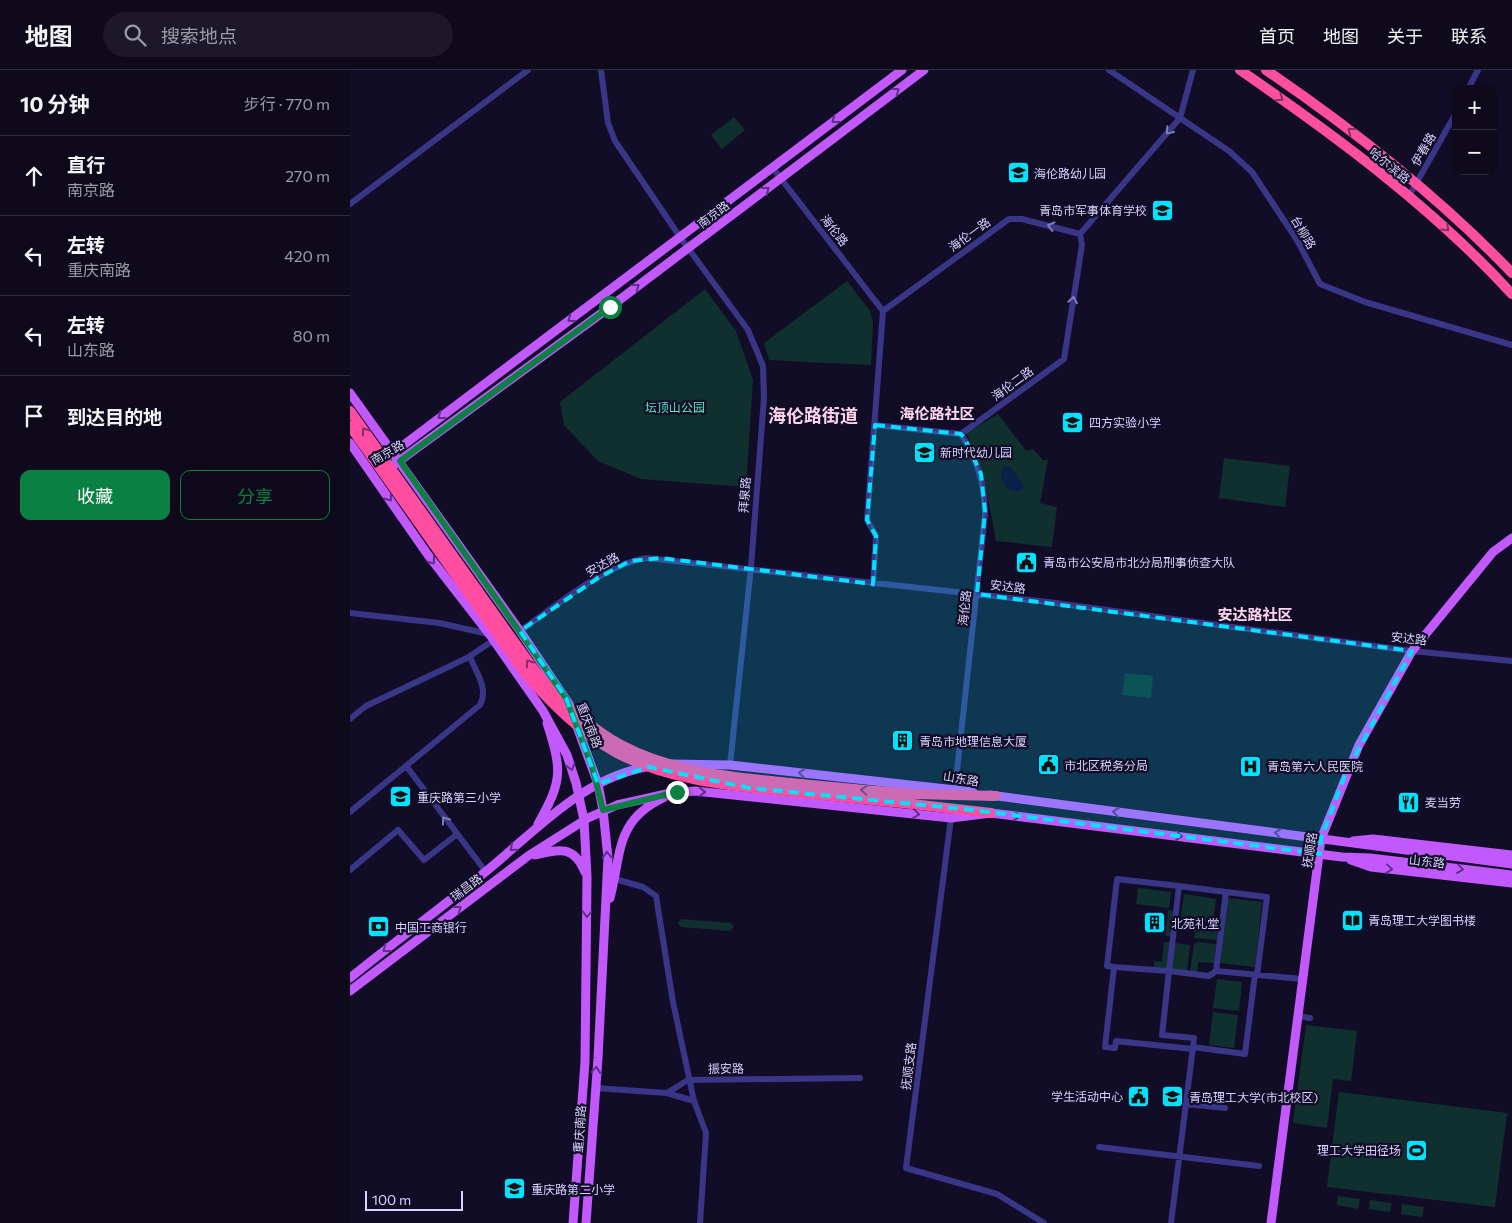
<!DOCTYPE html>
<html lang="zh">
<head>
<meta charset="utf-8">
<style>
  body { margin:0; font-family:Commissioner,"Noto Sans SC",sans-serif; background:#1c1829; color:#f1f3f6 }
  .controls { position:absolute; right:15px; top:15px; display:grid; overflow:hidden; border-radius:10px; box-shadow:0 2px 8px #0003 }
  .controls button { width:45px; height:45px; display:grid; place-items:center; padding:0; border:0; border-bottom:1px solid #2e2b3b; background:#0e0a1c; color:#f1f3f6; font:25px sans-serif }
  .scale { position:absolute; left:15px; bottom:12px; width:98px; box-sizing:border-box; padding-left:5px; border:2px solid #d7d2ff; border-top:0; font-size:14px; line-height:18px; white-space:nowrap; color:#d7d2ff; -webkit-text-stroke:4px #120d26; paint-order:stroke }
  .stop { position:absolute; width:15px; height:15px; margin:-11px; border:4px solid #0b8043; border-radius:50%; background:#fff }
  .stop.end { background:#0b8043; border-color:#fff; box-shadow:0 1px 5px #0008 }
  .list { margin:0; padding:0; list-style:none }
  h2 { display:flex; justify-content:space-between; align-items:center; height:65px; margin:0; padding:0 20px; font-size:21px }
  h2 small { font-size:16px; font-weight:400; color:#9b9aa3 }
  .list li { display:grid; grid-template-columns:32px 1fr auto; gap:15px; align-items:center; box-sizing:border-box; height:80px; padding:0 20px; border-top:1px solid #2e2b3b }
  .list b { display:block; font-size:19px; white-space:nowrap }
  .list p { margin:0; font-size:16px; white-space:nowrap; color:#9b9aa3 }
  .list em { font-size:16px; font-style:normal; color:#9b9aa3 }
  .actions { display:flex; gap:10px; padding:15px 20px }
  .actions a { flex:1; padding:11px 0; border:1px solid #0b8043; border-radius:10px; text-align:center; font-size:18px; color:#0b8043 }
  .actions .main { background:#0b8043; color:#fff }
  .icon { flex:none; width:28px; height:28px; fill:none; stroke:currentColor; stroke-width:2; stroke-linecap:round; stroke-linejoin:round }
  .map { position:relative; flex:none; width:1162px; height:1153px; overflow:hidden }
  header { display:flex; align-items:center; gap:30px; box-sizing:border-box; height:70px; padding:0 25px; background:#0e0a1c; border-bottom:1px solid #2e2b3b }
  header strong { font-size:24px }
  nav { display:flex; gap:28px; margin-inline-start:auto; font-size:18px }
  .search { width:350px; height:45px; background:#1c1829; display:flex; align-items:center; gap:12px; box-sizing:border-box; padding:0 18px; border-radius:28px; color:#9b9aa3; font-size:19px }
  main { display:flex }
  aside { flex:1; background:#0e0a1c }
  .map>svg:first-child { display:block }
  .green { fill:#10302f }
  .water { fill:#092049 }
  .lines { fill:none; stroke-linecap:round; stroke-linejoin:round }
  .minor { stroke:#3a3687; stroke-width:6 }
  .major { stroke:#c259ff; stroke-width:9 }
  .highway { stroke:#ff4da1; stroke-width:10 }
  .highway-bridge { stroke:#ff4da1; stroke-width:10 }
  .oneway { stroke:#612f88 }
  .oneway2 { stroke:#882d64 }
  .oneway3 { stroke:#817cbd }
  .route { stroke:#0b8043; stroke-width:6 }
  .marked { fill:#00e2fd; fill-opacity:0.2; stroke:#00e2fd; stroke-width:4; stroke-dasharray:10 6; stroke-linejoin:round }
  .labels { text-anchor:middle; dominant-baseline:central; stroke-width:4.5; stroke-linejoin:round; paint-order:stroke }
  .street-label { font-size:12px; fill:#d7d2ff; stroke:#120d26 }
  .poi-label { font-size:12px; fill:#d7d2ff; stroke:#120d26; text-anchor:start }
  .park-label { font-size:12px; fill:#57e6c3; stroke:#120d26 }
  .quarter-label { font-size:15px; font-weight:bold; fill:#ffd4ef; stroke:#120d26 }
  .district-label { font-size:18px; font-weight:bold; fill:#ffd4ef; stroke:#120d26 }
</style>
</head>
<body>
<header>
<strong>地图</strong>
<div class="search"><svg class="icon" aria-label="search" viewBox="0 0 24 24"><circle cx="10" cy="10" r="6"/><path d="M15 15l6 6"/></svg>搜索地点</div>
<nav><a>首页</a><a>地图</a><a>关于</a><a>联系</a></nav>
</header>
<main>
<aside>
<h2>10 分钟<small>步行 · 770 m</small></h2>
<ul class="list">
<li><svg class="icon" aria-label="ahead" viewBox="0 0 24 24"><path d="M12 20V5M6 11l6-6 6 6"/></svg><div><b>直行</b><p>南京路</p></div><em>270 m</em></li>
<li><svg class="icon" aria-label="left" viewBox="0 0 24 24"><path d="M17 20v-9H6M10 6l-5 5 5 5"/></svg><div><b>左转</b><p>重庆南路</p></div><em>420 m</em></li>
<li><svg class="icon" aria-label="left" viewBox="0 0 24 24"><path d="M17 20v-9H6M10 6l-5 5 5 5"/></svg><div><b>左转</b><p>山东路</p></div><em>80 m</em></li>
<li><svg class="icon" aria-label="arrive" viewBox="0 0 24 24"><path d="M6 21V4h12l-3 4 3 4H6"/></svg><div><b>到达目的地</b></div></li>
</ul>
<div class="actions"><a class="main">收藏</a><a>分享</a></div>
</aside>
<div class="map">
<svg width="1162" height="1153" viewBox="0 0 1162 1153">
  <rect width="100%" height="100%" fill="#120d26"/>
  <path class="green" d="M384 47 395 60 372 79 361 65Z
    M497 211 520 241 523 252 521 295 419 290 414 273Z
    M355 219 386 261 403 310 396 417 291 409 248 391 214 355 210 332Z
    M648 344 676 381 683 379 693 390H698L690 433 707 437 702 477 646 471C639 433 634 398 616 363Z
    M874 388 940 396 935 437 869 428Z
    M775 603 803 606 801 628 772 625Z
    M788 818 821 822 819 838 786 834Z
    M834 824 866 829 861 864 864 856H868L867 870 844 868 845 862 860 864 829 859Z
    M877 828 912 832 905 897 870 893Z
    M818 840 823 841 820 866H815Z
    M331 849 381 853 384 857 380 861 331 857 328 853Z
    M814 872H820L817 898 804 897V891L812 892Z
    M848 872 866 874 864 893 848 892 847 903H840L844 874Z
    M824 873 840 875 837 902 821 901Z
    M867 909 892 912 889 941 863 938Z
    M863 942 888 945 884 978 859 975Z
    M956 955 1007 961 1001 1011 983 1009 977 1058 943 1053Z
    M989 1022 1157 1043 1145 1137 977 1117Z
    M988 1126 1010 1129 1008 1139 987 1135Z
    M1020 1130 1042 1133 1040 1142 1019 1139Z
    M1052 1134 1074 1137 1072 1147 1051 1144Z"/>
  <path class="water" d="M654 396H660L675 418 667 422 656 419 655 413 651 410V404Z"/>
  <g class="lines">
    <path class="minor" d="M251 0 258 53 265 71 330 167 398 260 413 296 414 328 401 497 380 695
      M759 0 879 81 902 102 947 170 970 214 1015 232 1162 275
      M1118 19 1128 0
      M422 97 533 241 517 450 526 466 523 514
      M1059 126 1106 43
      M0 134 178 0
      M730 164 830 48 843 0
      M533 241 659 149H672L730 164
      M525 355 611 364 714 289 732 175 730 164
      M0 543 89 553 139 564
      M170 561C206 536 255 494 297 488L698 532 1062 581 1162 591
      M0 649 16 636 117 588 144 570
      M57 697 136 802
      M605 719 635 445C635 416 628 389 611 364
      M0 742 130 635C139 619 126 602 120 587
      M601 748 556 1098 647 1124 694 1153
      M0 800 48 760 74 790 106 765
      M265 809 293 817 306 826 323 932 344 1031
      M829 816 767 809 757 896 764 897 755 977 765 978 766 971 843 979
      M876 822 917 827 907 905
      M764 897 819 901 812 965 844 968 843 977 895 984 905 904
      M866 901 876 822 829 816 819 901 859 906 866 901 952 909
      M947 946 960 948
      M245 1018 317 1023 338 1010 510 1008
      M317 1023 344 1031 356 1063 350 1153
      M836 1034 875 1038
      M749 1077 909 1096
      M821 1153 843 977"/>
    <path class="major" d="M0 323 170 561 219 634
      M0 373 78 485 140 565 193 641 217 685 226 713 234 750 237 807 235 992 223 1153
      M39 386 552 0
      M45 394 260 237 574 0
      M226 654 248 714 253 740 258 788 248 988 236 1153
      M322 694 380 695 623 722
      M640 725 1162 794
      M188 754C213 710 212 700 197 653
      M1003 771 1023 769 1162 785
      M185 785C209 779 224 775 235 802
      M1001 790 1021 797 1162 813
      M260 828C272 782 265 750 315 727
      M0 908C44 872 90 839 134 803 186 761 233 706 302 696
      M0 921 178 786 238 748 267 735 321 723 345 721 601 748 641 743 992 787 1020 788 1162 805
      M921 1153 971 769 1009 675 1062 581 1143 482 1162 468"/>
    <path class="highway" d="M890 0C987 67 1082 137 1162 224
      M916 0C1004 60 1088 126 1162 203
      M563 724 646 726
      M562 734 641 743"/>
    <path class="highway-bridge" d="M0 341 185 601C209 629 238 657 271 675 323 703 384 707 441 713 482 717 522 721 563 724
      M0 356 177 606C203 635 232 664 267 683 320 711 382 716 441 722 481 726 522 730 562 734"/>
  </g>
  <defs><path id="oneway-chevron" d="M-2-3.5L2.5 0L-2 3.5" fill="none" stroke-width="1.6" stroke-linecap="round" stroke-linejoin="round" transform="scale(1.25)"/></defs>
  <g class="oneway">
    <use href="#oneway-chevron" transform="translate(546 21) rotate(-37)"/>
    <use href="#oneway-chevron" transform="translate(485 50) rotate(143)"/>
    <use href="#oneway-chevron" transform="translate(416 120) rotate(-37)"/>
    <use href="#oneway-chevron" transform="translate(286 217) rotate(-37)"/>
    <use href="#oneway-chevron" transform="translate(221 249) rotate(143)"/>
    <use href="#oneway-chevron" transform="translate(91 346) rotate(143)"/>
    <use href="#oneway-chevron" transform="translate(39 428) rotate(55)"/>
    <use href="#oneway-chevron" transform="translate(82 491) rotate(53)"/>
    <use href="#oneway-chevron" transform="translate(221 697) rotate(73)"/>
    <use href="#oneway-chevron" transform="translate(452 703) rotate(-174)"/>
    <use href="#oneway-chevron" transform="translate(352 722) rotate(2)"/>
    <use href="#oneway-chevron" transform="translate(766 742) rotate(-173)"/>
    <use href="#oneway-chevron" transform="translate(566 744) rotate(6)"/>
    <use href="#oneway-chevron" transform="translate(667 746) rotate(7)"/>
    <use href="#oneway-chevron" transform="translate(928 763) rotate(-173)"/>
    <use href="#oneway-chevron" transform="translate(829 766) rotate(7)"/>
    <use href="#oneway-chevron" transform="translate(163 778) rotate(139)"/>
    <use href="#oneway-chevron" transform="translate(257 785) rotate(-92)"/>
    <use href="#oneway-chevron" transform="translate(1039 799) rotate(6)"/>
    <use href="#oneway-chevron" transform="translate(1110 799) rotate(7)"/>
    <use href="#oneway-chevron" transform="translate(108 839) rotate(-37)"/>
    <use href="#oneway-chevron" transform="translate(237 844) rotate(91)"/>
    <use href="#oneway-chevron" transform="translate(36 879) rotate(142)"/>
    <use href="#oneway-chevron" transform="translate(246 1000) rotate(-85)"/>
  </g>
  <g class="oneway2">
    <use href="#oneway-chevron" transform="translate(930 28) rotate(35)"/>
    <use href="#oneway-chevron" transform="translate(1001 61) rotate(-142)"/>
    <use href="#oneway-chevron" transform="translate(1096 158) rotate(43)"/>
    <use href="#oneway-chevron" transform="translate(15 361) rotate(-126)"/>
    <use href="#oneway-chevron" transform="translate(179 593) rotate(-125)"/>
    <use href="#oneway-chevron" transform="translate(514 720) rotate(-175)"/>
  </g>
  <g class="oneway3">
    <use href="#oneway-chevron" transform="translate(819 61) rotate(131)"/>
    <use href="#oneway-chevron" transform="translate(701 156) rotate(-166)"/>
    <use href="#oneway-chevron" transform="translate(723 230) rotate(-81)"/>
    <use href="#oneway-chevron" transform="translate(95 750) rotate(-126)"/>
  </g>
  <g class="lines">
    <path class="route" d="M260 237 50 391 216 628 242 696 253 740 327 722"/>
  </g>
  <path class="marked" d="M525 355 611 364 615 369 631 404 635 441 627 524 1062 581 996 703 971 769 970 784 614 739 399 718 299 697 248 714 216 628 170 561 248 508 280 491 311 488 523 514 526 466 517 450Z"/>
  <defs>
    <symbol id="school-square" viewBox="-11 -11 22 22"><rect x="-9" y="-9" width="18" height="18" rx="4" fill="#00e2fd" stroke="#120d26"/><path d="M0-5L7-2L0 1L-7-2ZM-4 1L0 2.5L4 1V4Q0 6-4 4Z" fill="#111"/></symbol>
    <symbol id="civic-square" viewBox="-11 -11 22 22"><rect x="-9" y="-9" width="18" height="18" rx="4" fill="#00e2fd" stroke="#120d26"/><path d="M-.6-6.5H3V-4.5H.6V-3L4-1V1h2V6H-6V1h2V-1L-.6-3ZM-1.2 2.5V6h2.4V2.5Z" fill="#111"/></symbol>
    <symbol id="building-square" viewBox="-11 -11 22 22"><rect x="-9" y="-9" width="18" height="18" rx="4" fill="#00e2fd" stroke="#120d26"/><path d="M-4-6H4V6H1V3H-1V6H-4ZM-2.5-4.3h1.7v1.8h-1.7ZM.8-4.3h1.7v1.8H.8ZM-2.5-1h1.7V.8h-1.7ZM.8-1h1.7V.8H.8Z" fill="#111"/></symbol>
    <symbol id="hospital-square" viewBox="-11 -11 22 22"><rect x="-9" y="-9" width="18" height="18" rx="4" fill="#00e2fd" stroke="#120d26"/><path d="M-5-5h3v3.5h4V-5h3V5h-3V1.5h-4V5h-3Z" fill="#111"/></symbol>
    <symbol id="restaurant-square" viewBox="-11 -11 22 22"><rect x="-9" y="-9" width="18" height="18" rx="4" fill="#00e2fd" stroke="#120d26"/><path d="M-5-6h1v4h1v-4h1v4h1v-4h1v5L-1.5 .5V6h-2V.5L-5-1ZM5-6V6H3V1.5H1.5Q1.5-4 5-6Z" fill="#111"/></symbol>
    <symbol id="library-square" viewBox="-11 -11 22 22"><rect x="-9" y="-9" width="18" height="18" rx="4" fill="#00e2fd" stroke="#120d26"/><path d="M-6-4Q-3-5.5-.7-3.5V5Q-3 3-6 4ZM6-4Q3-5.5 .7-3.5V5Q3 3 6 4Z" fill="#111"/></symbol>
    <symbol id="bank-square" viewBox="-11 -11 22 22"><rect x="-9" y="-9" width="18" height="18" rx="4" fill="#00e2fd" stroke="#120d26"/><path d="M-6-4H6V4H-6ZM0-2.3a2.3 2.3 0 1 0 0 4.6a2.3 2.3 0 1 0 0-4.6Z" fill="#111"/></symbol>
    <symbol id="university-square" viewBox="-11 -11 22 22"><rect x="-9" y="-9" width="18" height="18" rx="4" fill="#00e2fd" stroke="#120d26"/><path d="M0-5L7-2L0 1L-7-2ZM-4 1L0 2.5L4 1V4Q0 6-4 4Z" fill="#111"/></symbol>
    <symbol id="stadium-square" viewBox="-11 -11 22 22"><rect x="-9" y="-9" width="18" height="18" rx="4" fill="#00e2fd" stroke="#120d26"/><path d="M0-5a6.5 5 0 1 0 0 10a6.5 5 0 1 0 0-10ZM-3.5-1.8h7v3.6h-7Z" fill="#111"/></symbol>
  </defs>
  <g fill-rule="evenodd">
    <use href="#school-square" x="656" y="90" width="25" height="25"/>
    <use href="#school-square" x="800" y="128" width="25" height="25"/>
    <use href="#school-square" x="710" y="340" width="25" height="25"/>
    <use href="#school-square" x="562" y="370" width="25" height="25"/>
    <use href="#civic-square" x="664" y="480" width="25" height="25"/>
    <use href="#building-square" x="540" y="658" width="25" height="25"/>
    <use href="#civic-square" x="686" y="682" width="25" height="25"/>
    <use href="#hospital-square" x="888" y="684" width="25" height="25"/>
    <use href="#school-square" x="38" y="714" width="25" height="25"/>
    <use href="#restaurant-square" x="1046" y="720" width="25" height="25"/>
    <use href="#library-square" x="990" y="838" width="25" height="25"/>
    <use href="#building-square" x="792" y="840" width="25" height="25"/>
    <use href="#bank-square" x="16" y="844" width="25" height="25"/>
    <use href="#civic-square" x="776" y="1014" width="25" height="25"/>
    <use href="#university-square" x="810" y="1014" width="25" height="25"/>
    <use href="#stadium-square" x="1054" y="1068" width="25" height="25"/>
    <use href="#school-square" x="152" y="1106" width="25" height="25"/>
  </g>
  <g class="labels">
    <g class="street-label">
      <text transform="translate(1073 79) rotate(-60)">伊春路</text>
      <text transform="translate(1040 95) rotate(39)">哈尔滨路</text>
      <text transform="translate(363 144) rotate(-37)">南京路</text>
      <text transform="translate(485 160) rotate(52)">海伦路</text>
      <text transform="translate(954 162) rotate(59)">台柳路</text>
      <text transform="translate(619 164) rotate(-36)">海伦一路</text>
      <text transform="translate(662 313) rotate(-36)">海伦二路</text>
      <text transform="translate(37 382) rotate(-30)">南京路</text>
      <text transform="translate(394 425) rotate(-86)">拜泉路</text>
      <text transform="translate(252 494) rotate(-29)">安达路</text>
      <text transform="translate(658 516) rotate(7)">安达路</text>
      <text transform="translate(614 538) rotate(-84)">海伦路</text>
      <text transform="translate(1059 568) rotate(6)">安达路</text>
      <text transform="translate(240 655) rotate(69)">重庆南路</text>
      <text transform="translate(611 708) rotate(9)">山东路</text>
      <text transform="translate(959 780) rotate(-81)">抚顺路</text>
      <text transform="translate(1077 791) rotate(6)">山东路</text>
      <text transform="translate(116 817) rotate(-37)">瑞昌路</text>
      <text transform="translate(558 996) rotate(-83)">抚顺支路</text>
      <text transform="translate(376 998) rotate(-1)">振安路</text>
      <text transform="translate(229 1059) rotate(-86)">重庆南路</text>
    </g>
    <g class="poi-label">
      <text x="684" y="103">海伦路幼儿园</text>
      <text x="797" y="140" text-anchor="end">青岛市军事体育学校</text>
      <text x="739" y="352">四方实验小学</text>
      <text x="590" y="382">新时代幼儿园</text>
      <text x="693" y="492">青岛市公安局市北分局刑事侦查大队</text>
      <text x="569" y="671">青岛市地理信息大厦</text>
      <text x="714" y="695">市北区税务分局</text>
      <text x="917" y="696">青岛第六人民医院</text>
      <text x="67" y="727">重庆路第三小学</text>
      <text x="1075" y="732">麦当劳</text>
      <text x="1018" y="850">青岛理工大学图书楼</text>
      <text x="821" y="853">北苑礼堂</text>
      <text x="45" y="857">中国工商银行</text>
      <text x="773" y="1026" text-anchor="end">学生活动中心</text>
      <text x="839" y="1027">青岛理工大学(市北校区)</text>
      <text x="1051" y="1080" text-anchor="end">理工大学田径场</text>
      <text x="181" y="1119">重庆路第二小学</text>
    </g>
    <g class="park-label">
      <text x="325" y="337">坛顶山公园</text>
    </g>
    <g class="quarter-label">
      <text x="587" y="343">海伦路社区</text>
      <text x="905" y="544">安达路社区</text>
    </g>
    <g class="district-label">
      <text x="463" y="345">海伦路街道</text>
    </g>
  </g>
</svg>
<div class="controls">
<button>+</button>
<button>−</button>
</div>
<div class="scale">100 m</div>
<div class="stop" style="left:260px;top:237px"></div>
<div class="stop end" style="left:327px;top:722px"></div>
</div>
</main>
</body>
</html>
